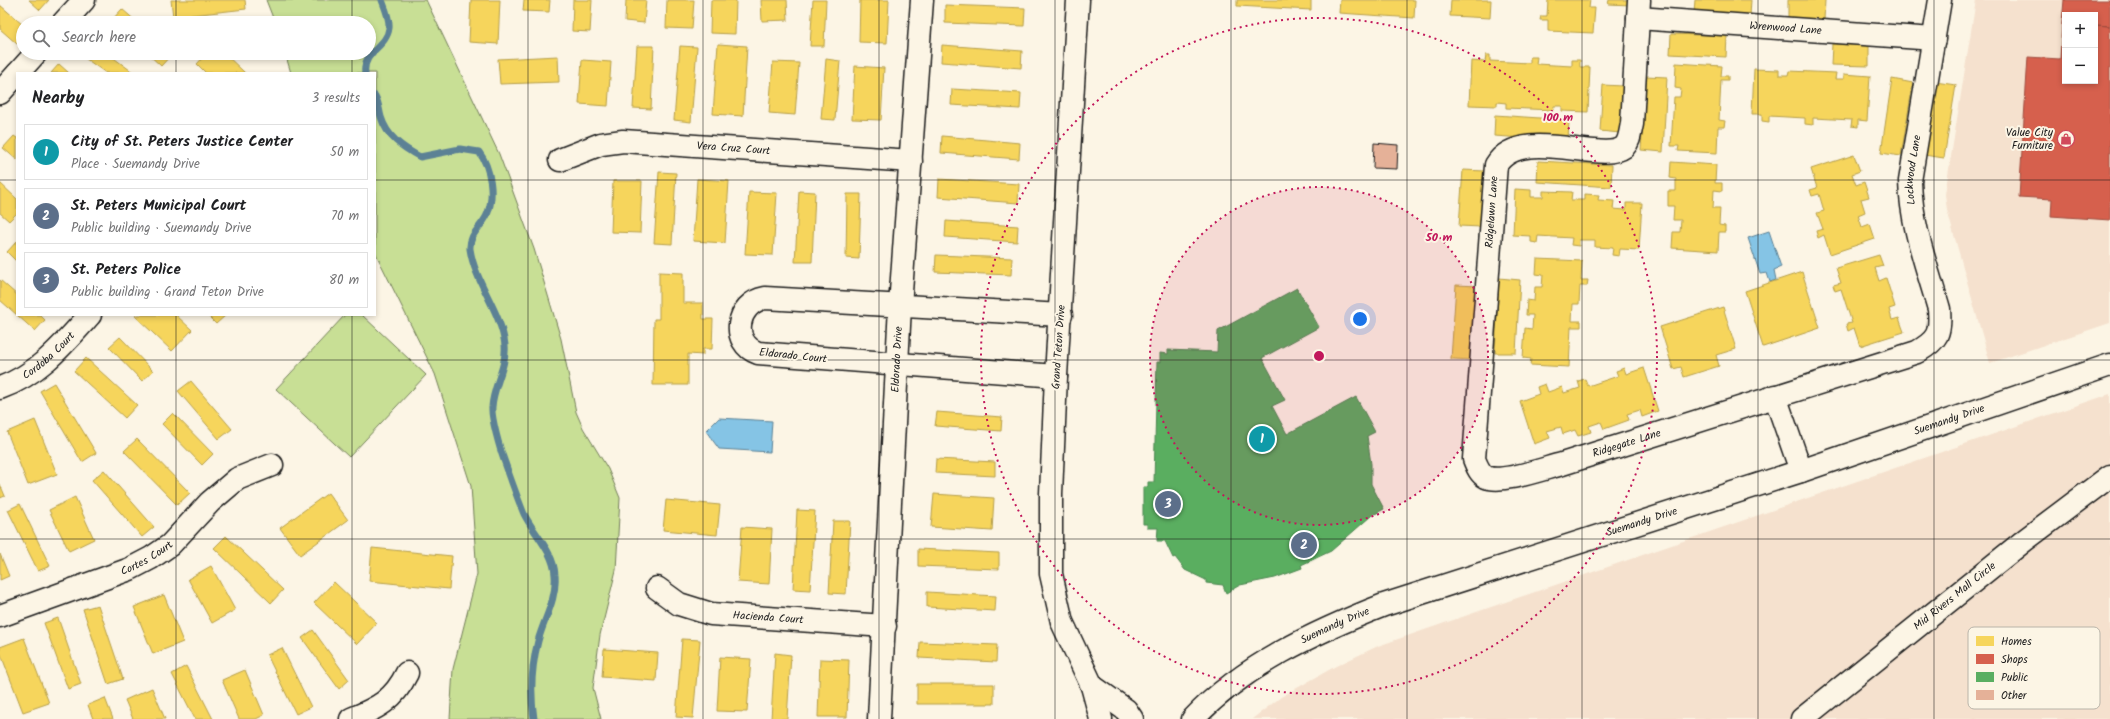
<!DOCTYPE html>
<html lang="en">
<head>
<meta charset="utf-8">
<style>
  body { margin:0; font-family:Kalam,sans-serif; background:#f2f2f2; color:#202124 }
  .controls { position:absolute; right:12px; top:12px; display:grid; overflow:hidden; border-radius:0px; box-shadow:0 2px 6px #0003 }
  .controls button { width:36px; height:36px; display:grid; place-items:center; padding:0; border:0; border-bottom:1px solid #e0e0e0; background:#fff; color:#202124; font:20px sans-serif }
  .you { position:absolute; left:1360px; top:319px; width:14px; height:14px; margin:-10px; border:3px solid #fff; border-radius:50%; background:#1a73e8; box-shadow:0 0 0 6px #1a73e833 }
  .badge { display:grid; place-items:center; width:26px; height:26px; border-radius:50%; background:#d1495b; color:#fff; font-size:13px; font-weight:700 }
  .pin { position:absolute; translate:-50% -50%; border:2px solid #fff; box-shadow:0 1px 4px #0006 }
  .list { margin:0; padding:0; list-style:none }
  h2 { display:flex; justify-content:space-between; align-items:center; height:52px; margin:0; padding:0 16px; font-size:17px }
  h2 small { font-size:13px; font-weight:400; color:#757577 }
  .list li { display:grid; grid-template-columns:26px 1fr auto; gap:12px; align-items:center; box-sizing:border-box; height:56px; margin:0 8px 8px; padding:0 8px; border:1px solid #e0e0e0; border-radius:0px }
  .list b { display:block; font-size:15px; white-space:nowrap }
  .list p { margin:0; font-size:13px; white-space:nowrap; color:#757577 }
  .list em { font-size:13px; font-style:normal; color:#757577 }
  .icon { flex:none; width:22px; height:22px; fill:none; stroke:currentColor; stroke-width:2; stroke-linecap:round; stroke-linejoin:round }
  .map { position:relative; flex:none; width:2110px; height:719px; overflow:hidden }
  .search { position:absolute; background:#fff; box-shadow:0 2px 6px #0003; left:16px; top:16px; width:360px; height:44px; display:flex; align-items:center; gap:10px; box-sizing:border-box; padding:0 14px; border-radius:22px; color:#757577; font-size:15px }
  .panel { position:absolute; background:#fff; box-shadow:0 2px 6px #0003; left:16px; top:72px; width:360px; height:244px; border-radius:0px }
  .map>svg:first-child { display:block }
  .built { fill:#f5e1ce; fill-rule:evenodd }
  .green { fill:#c8df95; stroke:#727e58 }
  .water { fill:#85c4e5; stroke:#5b8195 }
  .homes { fill:#f6d55c; stroke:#b59e49 }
  .shops { fill:#d6604d; stroke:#9e4c3e }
  .public { fill:#5aae61; stroke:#47824c }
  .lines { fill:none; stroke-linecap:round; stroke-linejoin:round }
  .stream { stroke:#5b8195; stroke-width:7 }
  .building { fill:#e5b198; stroke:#1c1c1c }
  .minor-casing { stroke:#1c1c1c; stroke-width:25 }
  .minor { stroke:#fcf5e5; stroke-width:22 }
  .grid { fill:none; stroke:#1c1c1c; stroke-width:1; stroke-opacity:0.55 }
  .ring { fill:none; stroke:#c2185b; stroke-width:2; stroke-dasharray:2 4 }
  .labels { text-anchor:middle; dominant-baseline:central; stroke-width:4; stroke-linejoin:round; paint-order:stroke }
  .street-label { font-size:11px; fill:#1c1c1c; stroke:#fcf5e5 }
  .poi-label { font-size:11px; fill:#1c1c1c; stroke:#fcf5e5; text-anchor:end }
  .key { fill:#fcf5e5; stroke:#b9b4a9; stroke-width:1 }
  .key-label { font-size:11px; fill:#1c1c1c }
  .centre { fill:#c2185b; stroke:#fcf5e5; stroke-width:2 }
  .ring-label { font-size:12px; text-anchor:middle; font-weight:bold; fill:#c2185b; stroke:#fcf5e5; stroke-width:4; stroke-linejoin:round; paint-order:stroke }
</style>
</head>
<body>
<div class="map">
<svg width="2110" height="719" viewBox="0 0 2110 719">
  <rect width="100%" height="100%" fill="#fcf5e5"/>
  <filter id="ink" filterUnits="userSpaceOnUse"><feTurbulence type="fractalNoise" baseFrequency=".025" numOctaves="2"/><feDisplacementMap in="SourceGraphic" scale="8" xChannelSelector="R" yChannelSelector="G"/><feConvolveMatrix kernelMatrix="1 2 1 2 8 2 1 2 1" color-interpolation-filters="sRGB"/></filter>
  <g filter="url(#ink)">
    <path class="built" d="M1976 0H2110V323L1990 363 1947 210 1945 194ZM2065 15H2095V81H2065Z
      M2110 394V719H1252L1281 697 1336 666 1378 646Z"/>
    <path class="green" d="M266 0H426L499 154 534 249 561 339 576 412 583 428 608 469 620 498 616 570 600 635 593 688 601 719H450L453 669 477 574 471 486 435 374 375 252V73H291L285 53H369V23H275Z
      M345 315H362L426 375 349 457 276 389Z"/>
    <path class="water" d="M1769 231 1781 267 1774 270 1776 280 1770 282 1767 273 1760 274 1748 238Z
      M719 418 772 421 770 452 719 449 706 431Z"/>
    <path class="homes" d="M29 0H49L40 10Z
      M171 0H245L246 9 173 17Z
      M471 0H500L498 44 469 42Z
      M524 0H550L549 12 523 11Z
      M573 0H592L590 32 572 31Z
      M626 0H646L644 23 625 21Z
      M667 0H694L692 29 666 28Z
      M711 0H736L735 34 710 33Z
      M761 0H787L788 20 762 21Z
      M813 0H826L824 46H810Z
      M860 0H889L887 43 859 42Z
      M1237 0H1311V10L1237 6Z
      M1340 0H1415L1414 18 1339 13Z
      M1451 0H1491L1490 18 1450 16Z
      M1548 0H1590L1589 8H1595L1593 33 1548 31V20H1540L1541 16H1547Z
      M1609 0H1630V5L1608 4Z
      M1695 0H1751L1750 16 1694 13Z
      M1788 0H1825L1824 20 1788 19Z
      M0 5 23 25V37L17 44 0 29Z
      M945 5 1025 8 1024 26 945 23Z
      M122 9 138 23H114L111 21Z
      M1671 34 1727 36 1726 57 1670 54Z
      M718 44 747 46 743 116 713 114Z
      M1832 44 1869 46V66L1831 65Z
      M942 45 1022 51 1021 68 941 62Z
      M637 46H654L651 109 633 108Z
      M680 46 697 47 691 122 674 120Z
      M107 53 134 73H106L79 54Z
      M147 53H171L172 54 161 66Z
      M207 53H224L245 73H206L197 64Z
      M1486 55H1490V61L1530 63V57H1537L1536 64 1572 66V60H1580V67H1590L1588 112 1562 111V106H1554L1553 110 1506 108V103L1497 102V106L1469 105 1471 61 1485 62Z
      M558 56 559 82 500 84 498 59Z
      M826 59 840 61 835 120 821 119Z
      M582 60 611 62 608 106 579 104Z
      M773 62 799 63 795 115 769 113Z
      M1676 63 1722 66 1721 76H1728V80H1721L1719 120 1725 121 1724 127H1718L1717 153 1678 151 1679 146H1671L1674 97H1680L1681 89 1675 88Z
      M59 64 69 73H51Z
      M855 66 884 68 881 120 852 119Z
      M1754 69 1779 70V75H1788L1789 71 1836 73 1835 79H1844V74L1870 76 1867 121 1858 120V127L1851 126 1852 120 1813 118V125L1805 124V118L1769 116V122L1762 121V114H1752Z
      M1646 76 1667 77 1663 152 1641 150Z
      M1892 79 1913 83 1901 156 1881 153Z
      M1935 82 1956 85 1944 158 1924 155Z
      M1603 85 1623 86 1620 133 1600 131Z
      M952 89 1021 93 1020 109 951 105Z
      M1495 115 1569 120 1568 141 1494 136Z
      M14 136 17 138V160L3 148Z
      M942 136 1020 143 1019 159 941 153Z
      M1854 155 1860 171 1852 174 1856 185 1864 182 1869 197 1861 199 1865 212 1858 215 1862 227 1870 224 1875 239 1830 254 1824 235 1818 238 1816 231 1823 229 1817 213 1824 211 1819 194 1812 196 1810 190 1817 188 1811 169Z
      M1538 161 1612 165 1611 187 1537 182Z
      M1671 162 1716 165 1715 183H1722V191L1714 190 1713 208H1720L1719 225 1725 226V232H1719L1718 251 1672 248 1673 232H1680L1681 220H1673L1674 206H1668V191H1676V179L1670 178Z
      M1463 170 1485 171 1481 227 1459 226Z
      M659 172 676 173 672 244 654 243Z
      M697 179 729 181 725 243 693 241Z
      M939 179 1019 184 1018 203 938 197Z
      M613 181H642L640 233 611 232Z
      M0 183 17 199V213L9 221 0 213Z
      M1515 189 1531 190V197H1543V191L1572 192 1571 200H1585V194L1599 195 1598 200 1614 201 1613 209 1626 210V203H1642L1639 250 1620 249 1619 256 1612 255 1613 248 1595 247V240H1579V246L1571 245 1572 238 1538 236 1537 243 1531 242V236L1513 235Z
      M799 191 815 192 812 262H795Z
      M749 192 777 193 773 255 745 254Z
      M847 194H861L859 259 846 258Z
      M946 221 1018 226 1017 242 945 237Z
      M17 241V262L7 252Z
      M936 255 1012 258 1011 275 935 272Z
      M1879 255 1883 266 1875 268 1879 281 1886 278 1895 307 1889 309 1892 320 1899 318 1904 332 1860 346 1854 328 1848 331 1846 324 1852 323 1841 289 1835 291 1833 285 1841 283 1836 268Z
      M1537 259 1582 261 1581 280H1588L1587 286H1580L1579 304H1573L1572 321H1581V327H1571L1569 367 1530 365 1531 359 1523 358 1525 328 1532 329 1533 315H1526L1527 300 1534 301 1535 287H1542L1543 275 1536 274Z
      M659 272 683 273V303H703V319H713L712 349H703V355L688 354V385H653L654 319H659Z
      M1802 272 1820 328 1763 347 1745 291Z
      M1499 278 1520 280 1516 353H1495Z
      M0 280 17 295V315H40L45 320 35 331 0 300Z
      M1456 285 1479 286 1474 360 1451 359Z
      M1723 307 1736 349 1716 355 1719 366 1684 377 1681 367 1673 369 1660 327Z
      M137 315H176L192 330 172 351 135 316Z
      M207 315H226L216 324Z
      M120 337 153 371 142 381 109 347Z
      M86 358 137 405 125 418 74 371Z
      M1624 368 1626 374 1644 368 1658 411 1642 417 1640 410 1627 414 1629 420 1604 429 1601 422 1589 426 1591 432 1578 436 1575 430 1563 434 1561 427 1547 431 1550 438 1534 444 1520 401 1539 394 1537 387 1545 384 1548 392 1562 387 1564 393 1580 388 1578 381 1585 379 1588 386 1618 376 1616 371Z
      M191 381 232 429 219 439 178 391Z
      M54 383 96 453 82 462 40 391Z
      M937 412 1002 417 1001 431 935 426Z
      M173 413 213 454 202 465 162 424Z
      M35 420 57 474 28 485 7 432Z
      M137 439 190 493 177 505 124 451Z
      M936 459 995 462V476L935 473Z
      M104 470 154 527 142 537 92 480Z
      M0 484 5 496 0 498Z
      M328 493 348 520 300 555 280 528Z
      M934 494 994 498 992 531 931 527Z
      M75 497 94 539 69 551 49 510Z
      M666 500 720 505 717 535 663 530Z
      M20 504 50 566 38 571 8 510Z
      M797 510 815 511 810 590 793 589Z
      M833 521H850L846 594 829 593Z
      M742 527 772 529 769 584 738 582Z
      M226 536 283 590 271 603 214 548Z
      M372 548 452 556 449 589 369 581Z
      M918 549 999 553V569L918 566Z
      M0 554 9 576 0 580Z
      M211 566 235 610 212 623 188 579Z
      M334 582 377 623 357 644 314 603Z
      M927 592 996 596 995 611 927 607Z
      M164 595 183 642 153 654 134 607Z
      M98 605 123 679 108 684 83 609Z
      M58 618 81 684 68 689 44 623Z
      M313 630 349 680 339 689 302 638Z
      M24 638 49 703 23 712 0 652V647Z
      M682 639 700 640 693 718 676 717Z
      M920 642 997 645 996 662 919 658Z
      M282 648 311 707 296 714 267 655Z
      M604 649 658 653 656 681 602 677Z
      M775 653 791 655 787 719H771Z
      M720 657 751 659 747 712 717 711Z
      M820 659 849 660 847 717H818Z
      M186 666 213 719H195L172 674Z
      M245 670 264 715 256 719H239L222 680Z
      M917 684H994V704H917Z
      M152 688 165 719H133L125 700Z
      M105 698 113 719H93L88 705Z"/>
    <path class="shops" d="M2064 0H2110V26L2095 25V15H2065V24L2062 23Z
      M2062 23 2065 24V81H2095V25L2110 26V220L2051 216 2052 199 2019 197 2028 57 2060 59Z"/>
    <path class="public" d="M1297 288 1319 327 1262 358 1285 400 1272 406 1287 434 1356 397 1375 432 1367 436 1371 464V484L1384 509 1371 516 1331 551 1301 565 1302 568 1275 578 1240 585 1226 593 1223 585 1206 583V580L1185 570 1175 557 1173 558 1165 541H1157L1158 528H1147V524H1143V487H1148V482H1154L1157 362H1160V353L1168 354V350L1217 352 1218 331Z"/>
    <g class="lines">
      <path class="stream" d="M365 73C362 52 387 47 389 28 390 19 385 8 382 0
        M375 96C379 103 379 110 381 117 387 137 402 147 420 157L460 149 479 152C491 168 495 196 487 215 481 228 469 234 470 249 475 283 501 311 505 345 507 367 493 386 492 407 491 418 500 449 504 460 510 477 517 497 524 514 534 534 554 552 555 575 557 599 544 619 538 641 531 668 530 692 534 719"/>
    </g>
    <path class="building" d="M1374 143 1398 145 1397 169 1373 168Z"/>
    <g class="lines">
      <defs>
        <g id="minor">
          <path d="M1078 0 1056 376 1051 494V574L1062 622 1092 686 1101 719"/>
          <path id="s1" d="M1639 0 1632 124C1630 132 1630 141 1624 147 1616 153 1603 152 1594 151 1563 149 1514 135 1496 165L1474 459C1477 466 1479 473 1486 477 1502 484 1545 468 1562 464L1917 352C1938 340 1941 333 1939 309 1927 267 1911 225 1910 181L1940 0"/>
          <path id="s2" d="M1638 18 1934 39"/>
          <path d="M63 23 84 0"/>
          <path d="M18 73 36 53"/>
          <path d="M0 93 17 74"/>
          <path id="s3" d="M560 160 601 144 623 141 911 161"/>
          <path d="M1056 376 758 353C730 343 736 303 765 298L1061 315"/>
          <path id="s4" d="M0 388C39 374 63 345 90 315"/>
          <path d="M1775 396 1801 471"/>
          <path id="s5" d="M657 588 679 604 711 614 885 626"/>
          <path id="s6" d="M0 616 130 569 151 558 170 545 210 502 237 479 272 465"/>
          <path d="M1092 686 1126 710 1132 719"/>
          <path d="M351 719C378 708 394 700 407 673"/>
          <path id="s7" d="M879 719 900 306 922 0"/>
          <path id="s8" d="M1193 719C1244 665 1315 632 1384 605L1801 471 2110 365"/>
          <path id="s9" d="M1802 719 2025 540 2110 476"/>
        </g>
      </defs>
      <use href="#minor" class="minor-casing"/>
      <use href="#minor" class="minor"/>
    </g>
  </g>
  <path class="grid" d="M176 0V23M352 0V23M528 0V719M703 0V719M879 0V719M1055 0V719M1231 0V719M1407 0V719M1582 0V719M1758 0V719M1934 0V719M176 53V73M352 53V73M0 180H17M375 180H2110M176 315V719M352 315V719M0 360H2110M0 539H2110"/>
  <circle cx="1319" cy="356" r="169" fill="#c2185b" fill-opacity=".12"/>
  <g class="ring">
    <circle cx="1319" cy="356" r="169"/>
    <circle cx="1319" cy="356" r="338"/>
  </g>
  <defs>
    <symbol id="shop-ring" viewBox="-11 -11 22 22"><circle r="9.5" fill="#fcf5e5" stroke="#d1495b" stroke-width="1.5"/><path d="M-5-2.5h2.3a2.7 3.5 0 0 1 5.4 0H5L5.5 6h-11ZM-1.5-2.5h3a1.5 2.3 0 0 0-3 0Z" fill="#d1495b"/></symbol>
  </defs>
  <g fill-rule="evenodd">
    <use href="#shop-ring" x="2056" y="129" width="20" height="20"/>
  </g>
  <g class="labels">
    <g class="street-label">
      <text stroke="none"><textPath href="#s2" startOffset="148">Wrenwood Lane</textPath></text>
      <text stroke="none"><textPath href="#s3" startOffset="177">Vera Cruz Court</textPath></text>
      <text stroke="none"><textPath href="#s1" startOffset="1247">Lockwood Lane</textPath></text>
      <text transform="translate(1492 212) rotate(-86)">Ridgelawn Lane</text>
      <text transform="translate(1059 347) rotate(-86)">Grand Teton Drive</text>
      <text stroke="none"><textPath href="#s4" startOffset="59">Cordoba Court</textPath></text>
      <text transform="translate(793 356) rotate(6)">Eldorado Court</text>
      <text stroke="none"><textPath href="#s7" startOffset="360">Eldorado Drive</textPath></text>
      <text stroke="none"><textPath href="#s8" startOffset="819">Suemandy Drive</textPath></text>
      <text stroke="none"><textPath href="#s1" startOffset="747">Ridgegate Lane</textPath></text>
      <text stroke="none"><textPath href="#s8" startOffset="495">Suemandy Drive</textPath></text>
      <text stroke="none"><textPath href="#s6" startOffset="158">Cortes Court</textPath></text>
      <text stroke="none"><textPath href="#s9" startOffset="196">Mid Rivers Mall Circle</textPath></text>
      <text stroke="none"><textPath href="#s5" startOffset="118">Hacienda Court</textPath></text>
      <text stroke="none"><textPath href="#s8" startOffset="171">Suemandy Drive</textPath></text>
    </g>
    <g class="poi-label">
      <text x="2053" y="133">Value City<tspan x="2053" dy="13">Furniture</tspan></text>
    </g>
  </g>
  <rect x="1968" y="627" width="132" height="82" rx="6" class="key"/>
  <rect x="1976" y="636" width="18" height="10" fill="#f6d55c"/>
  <rect x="1976" y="654" width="18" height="10" fill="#d6604d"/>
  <rect x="1976" y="672" width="18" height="10" fill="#5aae61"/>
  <rect x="1976" y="690" width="18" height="10" fill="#e5b198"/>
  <g class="key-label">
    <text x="2001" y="645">Homes</text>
    <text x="2001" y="663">Shops</text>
    <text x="2001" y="681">Public</text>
    <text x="2001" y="699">Other</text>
  </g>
  <circle cx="1319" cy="356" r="6" class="centre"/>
  <g class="ring-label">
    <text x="1558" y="121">100 m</text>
    <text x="1439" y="241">50 m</text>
  </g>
</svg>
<div class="controls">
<button>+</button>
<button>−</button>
</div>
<div class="you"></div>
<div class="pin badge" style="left:1262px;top:439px;background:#0f9aa8">1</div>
<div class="pin badge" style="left:1304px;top:545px;background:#5c6f8a">2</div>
<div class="pin badge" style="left:1168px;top:504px;background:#5c6f8a">3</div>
<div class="search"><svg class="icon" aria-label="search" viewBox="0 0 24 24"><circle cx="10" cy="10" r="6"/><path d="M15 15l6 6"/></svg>Search here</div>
<section class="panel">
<h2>Nearby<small>3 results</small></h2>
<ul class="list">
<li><span class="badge" style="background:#0f9aa8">1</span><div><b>City of St. Peters Justice Center</b><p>Place · Suemandy Drive</p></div><em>50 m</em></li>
<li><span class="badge" style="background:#5c6f8a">2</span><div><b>St. Peters Municipal Court</b><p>Public building · Suemandy Drive</p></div><em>70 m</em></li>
<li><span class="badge" style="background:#5c6f8a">3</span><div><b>St. Peters Police</b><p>Public building · Grand Teton Drive</p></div><em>80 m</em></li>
</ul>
</section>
</div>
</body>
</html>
